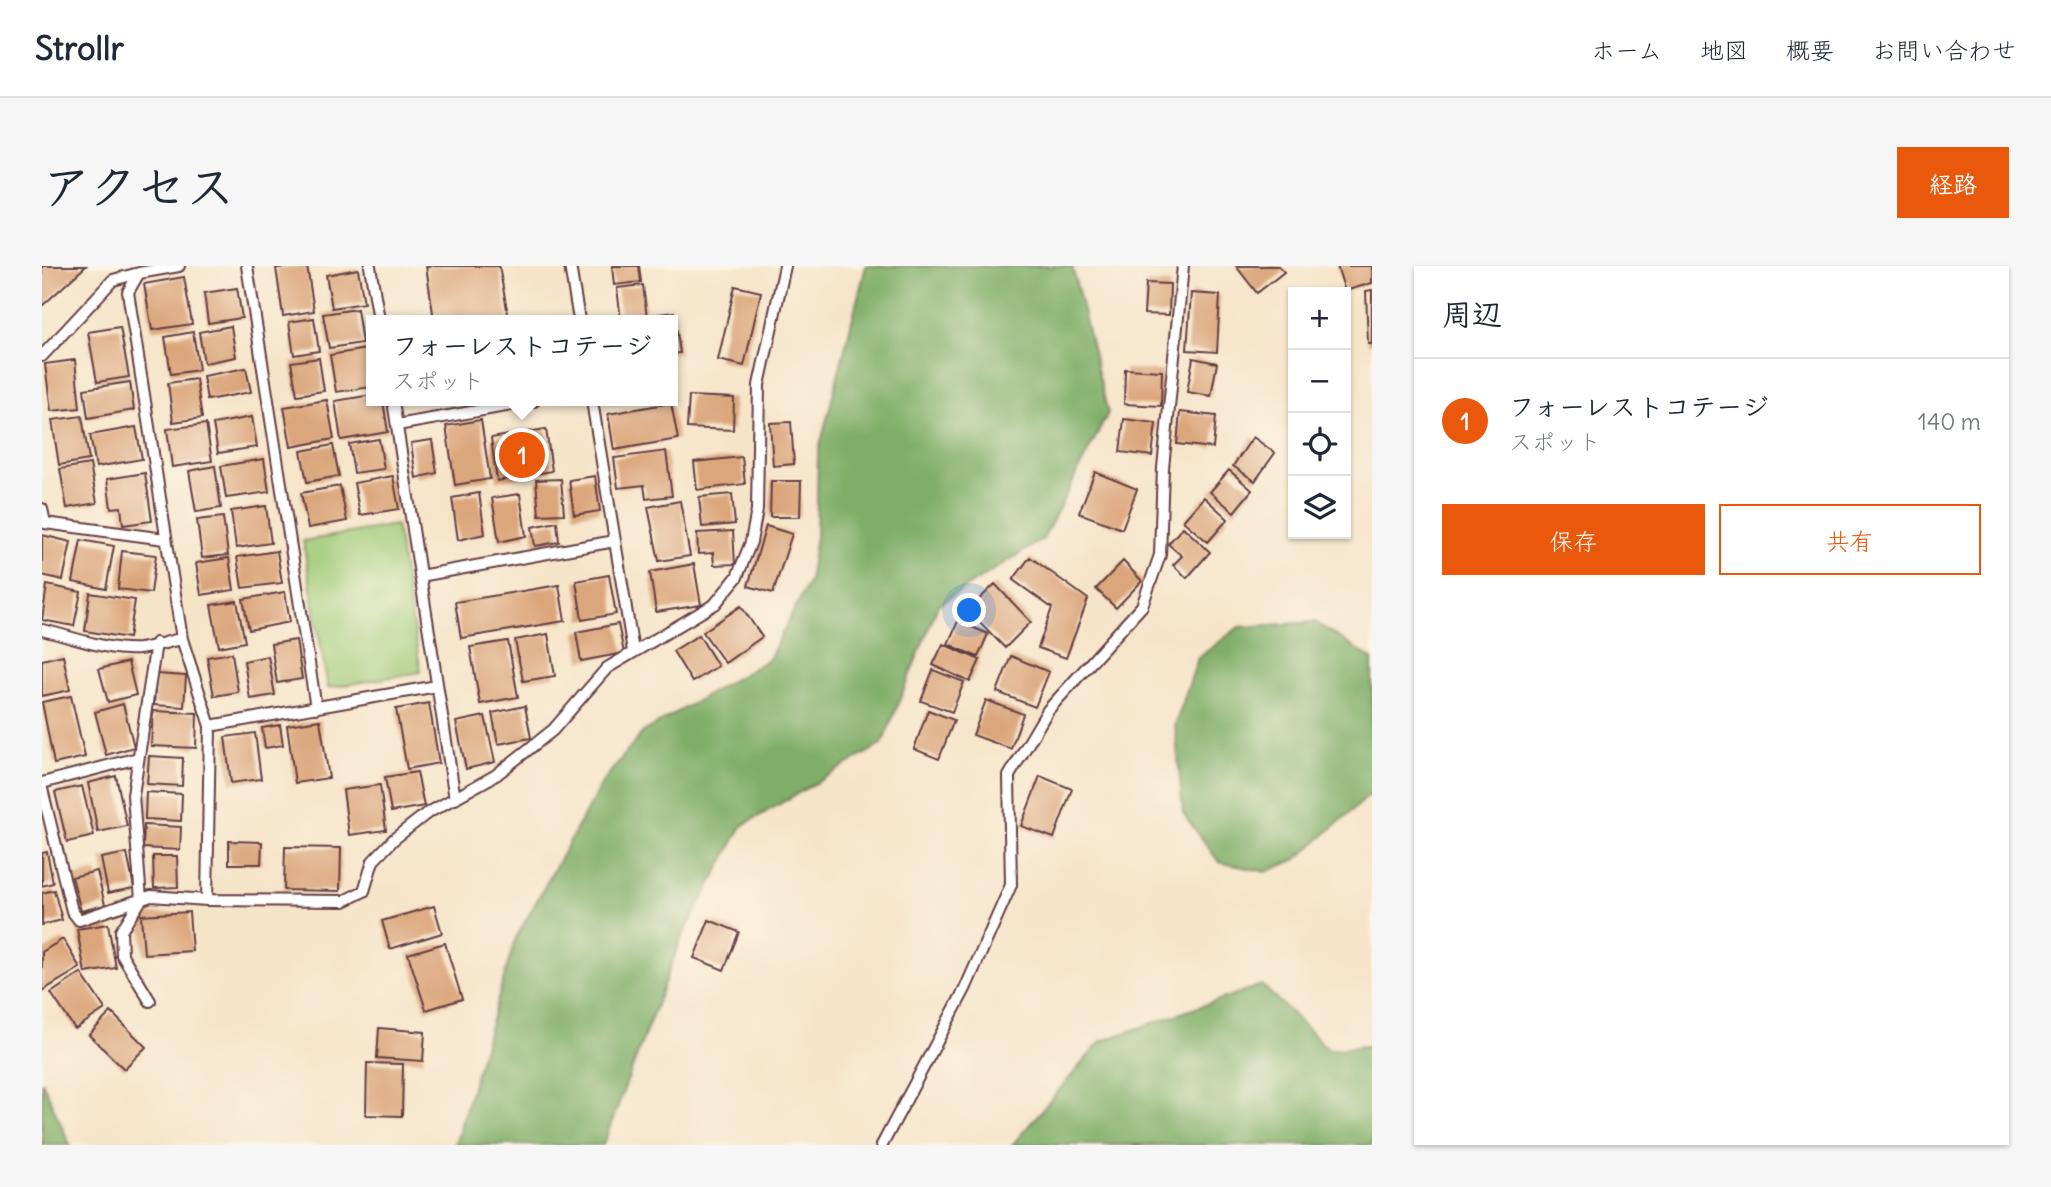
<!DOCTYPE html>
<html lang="ja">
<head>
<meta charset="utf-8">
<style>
  body { margin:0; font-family:Delius,"Klee One",sans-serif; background:#f6f6f7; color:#1f2937 }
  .controls { position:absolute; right:21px; top:21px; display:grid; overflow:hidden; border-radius:0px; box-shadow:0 2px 5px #0004 }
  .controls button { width:63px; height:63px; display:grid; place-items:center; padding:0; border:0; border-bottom:2px solid #e0e1e3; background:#fff; color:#1f2937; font:35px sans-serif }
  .you { position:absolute; left:928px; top:345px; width:24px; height:24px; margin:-18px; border:5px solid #fff; border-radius:50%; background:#1a73e8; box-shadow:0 0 0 10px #1a73e833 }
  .badge { display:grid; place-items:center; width:46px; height:46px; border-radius:50%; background:#ea580c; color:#fff; font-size:23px; font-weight:700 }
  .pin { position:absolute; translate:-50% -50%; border:4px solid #fff; box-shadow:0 2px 7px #0006 }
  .popup { position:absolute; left:324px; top:49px; width:312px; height:91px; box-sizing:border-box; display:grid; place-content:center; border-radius:0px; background:#fff; filter:drop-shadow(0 2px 5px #0005); font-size:23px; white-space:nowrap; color:#747a83 }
  .popup b { font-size:26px; color:#1f2937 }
  .popup::after { content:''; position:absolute; left:50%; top:100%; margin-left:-14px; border:14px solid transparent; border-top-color:#fff }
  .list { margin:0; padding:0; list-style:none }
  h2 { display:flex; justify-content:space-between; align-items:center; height:91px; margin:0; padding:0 28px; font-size:30px }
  h2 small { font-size:23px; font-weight:400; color:#747a83 }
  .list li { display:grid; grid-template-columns:46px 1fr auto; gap:21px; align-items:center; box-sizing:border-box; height:126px; padding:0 28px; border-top:2px solid #e0e1e3 }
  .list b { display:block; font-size:26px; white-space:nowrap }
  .list p { margin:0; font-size:23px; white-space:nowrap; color:#747a83 }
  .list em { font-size:23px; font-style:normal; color:#747a83 }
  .actions { display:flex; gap:14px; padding:21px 28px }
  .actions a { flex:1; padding:16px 0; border:2px solid #ea580c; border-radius:0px; text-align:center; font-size:24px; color:#ea580c }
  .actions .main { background:#ea580c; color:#fff }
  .icon { flex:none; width:38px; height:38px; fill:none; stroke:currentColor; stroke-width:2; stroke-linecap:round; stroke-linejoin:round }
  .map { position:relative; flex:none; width:1330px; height:879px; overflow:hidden; border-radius:0px }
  header { display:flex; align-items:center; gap:42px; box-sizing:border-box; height:98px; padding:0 35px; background:#fff; border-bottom:2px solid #e0e1e3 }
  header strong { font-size:33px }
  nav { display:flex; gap:38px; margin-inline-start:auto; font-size:24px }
  .intro { display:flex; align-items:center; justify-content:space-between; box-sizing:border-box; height:168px; padding:0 42px }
  h1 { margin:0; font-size:49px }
  .button { padding:18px 32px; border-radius:0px; background:#ea580c; color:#fff; font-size:24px; font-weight:700 }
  main { display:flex; gap:42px; padding:0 42px }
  aside { flex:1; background:#fff; border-radius:0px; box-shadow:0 2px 5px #0004 }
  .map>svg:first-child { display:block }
  .green { fill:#9fca77; stroke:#747451; stroke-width:2 }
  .forest { fill:#7fae68; stroke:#64664a; stroke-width:2 }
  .building { fill:#dba67c }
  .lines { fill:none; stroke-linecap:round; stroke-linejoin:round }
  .service-casing { stroke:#643d43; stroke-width:14 }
  .service { stroke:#fff; stroke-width:10 }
</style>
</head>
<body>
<header>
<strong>Strollr</strong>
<nav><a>ホーム</a><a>地図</a><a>概要</a><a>お問い合わせ</a></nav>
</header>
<div class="intro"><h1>アクセス</h1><a class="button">経路</a></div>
<main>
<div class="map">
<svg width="1330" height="879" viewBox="0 0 1330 879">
  <rect width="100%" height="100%" fill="#fcf5e5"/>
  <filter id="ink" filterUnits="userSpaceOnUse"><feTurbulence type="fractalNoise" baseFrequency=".0143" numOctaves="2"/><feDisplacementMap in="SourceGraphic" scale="14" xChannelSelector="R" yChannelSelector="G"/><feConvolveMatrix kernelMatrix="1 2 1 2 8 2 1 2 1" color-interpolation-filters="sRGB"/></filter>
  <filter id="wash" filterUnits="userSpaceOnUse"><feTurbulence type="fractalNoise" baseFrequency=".00686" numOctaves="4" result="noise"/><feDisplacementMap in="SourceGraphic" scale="28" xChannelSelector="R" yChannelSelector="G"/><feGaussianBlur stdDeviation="1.57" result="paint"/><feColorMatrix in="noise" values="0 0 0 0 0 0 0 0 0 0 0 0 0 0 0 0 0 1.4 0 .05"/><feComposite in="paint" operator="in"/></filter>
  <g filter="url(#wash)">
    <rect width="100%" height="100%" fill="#f6e4c9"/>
    <path class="green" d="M354 259 379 406 286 422 261 275Z"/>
    <path class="forest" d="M824 0H1030L1066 147 1001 273 896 339 840 478 700 560 639 673 561 879H413L473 674 561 515 601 466 727 393 767 315 774 271 776 188Z
      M1273 356 1330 393V527L1255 593 1224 606 1177 596 1141 547 1133 459 1156 392 1197 361Z
      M1220 719 1287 784 1330 779V879H970L1059 775Z
      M0 815 28 879H0Z"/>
    <g id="blocks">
      <path class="building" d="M0 0H44L0 40Z
        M265 0 272 45 241 50 234 2Z
        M384 0H457L467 54H392Z
        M570 0H597L599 16 572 19Z
        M1194 0H1237L1242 6 1215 27Z
        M1295 0H1330V17L1303 25Z
        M316 3 322 37 290 42 284 9Z
        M142 11 150 58 110 64 102 18Z
        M1104 17 1128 18 1127 49 1102 48Z
        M601 19 605 52 579 54 575 22Z
        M693 20 719 26 702 100 676 94Z
        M195 22 200 52 166 57 162 27Z
        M1330 24V78H1326L1324 25Z
        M1149 27 1178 29 1175 86 1145 84Z
        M315 43 320 77 287 82 281 48Z
        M632 46 638 87 630 88V54H610L609 49Z
        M272 52 277 85 252 89 247 56Z
        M189 60 194 91 162 97 157 66Z
        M78 61 87 111 55 116 46 66Z
        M151 66 157 104 129 108 123 71Z
        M330 82V121L294 126 288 89Z
        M277 92 282 125 255 129 249 96Z
        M1151 92 1175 97 1169 130 1145 126Z
        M33 94 38 142 9 145 3 98Z
        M204 102 209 126 165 134 161 110Z
        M1083 103 1120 105 1119 140 1082 138Z
        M154 113 160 152 131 156 126 117Z
        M88 116 92 144 46 152 42 123Z
        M330 129V135H341L346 166 299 174 293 135Z
        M647 130 692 132 691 164 645 162Z
        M285 134 292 173 249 181 242 141Z
        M629 137 636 173 572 184 566 148Z
        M1138 146 1174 150 1171 182 1135 178Z
        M40 150 47 194 17 199 10 154Z
        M210 151 215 181 176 187 171 158Z
        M1082 153 1114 157 1110 190 1078 186Z
        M439 154 448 213 413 219 404 160Z
        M749 156 752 198 731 200 728 157Z
        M164 158 170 195 130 201 125 163Z
        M94 161 100 193 54 201 48 169Z
        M504 163 510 205 455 215 449 172Z
        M1211 171 1233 187 1213 215 1191 200Z
        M337 173 342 203 312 207 307 178Z
        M390 174 395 207 374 212 369 177Z
        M291 179 297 210 265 216 259 185Z
        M624 185 630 230 604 233 602 219 576 222 572 192Z
        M700 191 703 218 655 224 652 196Z
        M222 193 227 226 184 232 179 200Z
        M48 198 55 237 25 242 18 203Z
        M173 200 179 242 154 246 147 205Z
        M1187 204 1210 224 1192 246 1168 226Z
        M1053 206 1095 223 1080 263 1037 247Z
        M103 207 110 255 81 259 79 241 69 242 65 213Z
        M351 210 357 243 318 249 312 217Z
        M553 210 558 245 532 249 527 214Z
        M519 213 522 248 497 249 494 214Z
        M729 215H759L758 251H728Z
        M298 220 305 255 266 262 259 227Z
        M437 227 443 268 416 274 410 232Z
        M478 228 484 270 457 276 450 232Z
        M690 228 693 258 660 261 657 231Z
        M1162 231 1186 253 1166 276 1141 255Z
        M638 235 648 290 617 295 606 241Z
        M224 240 229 277 194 282 189 245Z
        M181 251 186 289 160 292 155 254Z
        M515 256 517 276 493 280 490 261Z
        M724 260 750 268 731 327 706 320Z
        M1141 261 1168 286 1145 312 1131 299 1140 290 1126 278Z
        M691 265 693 298 672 299 671 287 656 288 655 267Z
        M0 269 29 276 21 314 0 309Z
        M39 274 72 280 64 323 31 316Z
        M80 285 114 289 109 327 76 323Z
        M235 285 240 317 200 322 195 291Z
        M988 291 1046 333 1024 392 996 382 1010 342 971 314Z
        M187 292 192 324 159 329 154 297Z
        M1081 295 1100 315 1074 342 1054 323Z
        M652 298 659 339 614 346 608 306Z
        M567 309 574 348 540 354 534 315Z
        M953 318 989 356 963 382 926 344Z
        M5 319 39 326 32 360 0 354Z
        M517 319 523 355 419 372 413 336Z
        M243 326 248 356 207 364 201 333Z
        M48 327 93 334 87 372 43 365Z
        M195 335 203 376 177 381 169 339Z
        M699 340 720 371 683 397 661 366Z
        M916 355 946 368 936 391 906 378Z
        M576 358 582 387 539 395 534 366Z
        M506 368 513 410 481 415 473 374Z
        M657 369 676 400 650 416 631 385Z
        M254 374 260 413 235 417 229 378Z
        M466 375 476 431 438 438 428 381Z
        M901 378 938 394 928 416 891 399Z
        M190 387 196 426 172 430 165 391Z
        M21 389 28 424 0 430V394Z
        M226 390 233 429 208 433 202 395Z
        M969 390 1007 406 993 441 955 426Z
        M86 396 94 429 66 436 57 403Z
        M891 404 922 416 910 446 879 435Z
        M114 408 144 410 142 441 112 439Z
        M29 430 43 491 12 498 0 436Z
        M944 434 981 448 969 483 931 469Z
        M387 437 397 497 365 503 354 443Z
        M81 438 92 481 64 489 53 446Z
        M483 440 489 472 456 478 450 447Z
        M886 444 912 454 897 493 872 483Z
        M111 445 155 447 154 482 109 480Z
        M443 450 453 496 424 503 414 456Z
        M278 454 287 512 253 517 245 459Z
        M238 459 241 479 223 482 220 462Z
        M213 467 219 513 189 517 183 471Z
        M107 490 141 492 140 520 105 518Z
        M375 506 382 540 349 546 343 511Z
        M74 510 85 560 56 566 46 517Z
        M998 510 1030 523 1012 572 979 560Z
        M338 519 344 564 307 569 301 524Z
        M40 520 52 570 25 576 13 526Z
        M104 526 140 528 139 555 103 553Z
        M102 559 139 561 138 584 101 582Z
        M187 575 220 576 219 598H187Z
        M243 581 299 582 298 625 242 624Z
        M5 586 11 617 0 620V587Z
        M85 587 92 622 66 627 59 592Z
        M111 590H135L136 621 112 622Z
        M55 605 63 639 39 645 30 611Z
        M12 624 20 654 0 659V627Z
        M392 640 400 667 348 683 340 655Z
        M147 646 150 685 102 688 99 649Z
        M667 654 697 666 682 704 652 692Z
        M66 658 74 702 43 707 35 663Z
        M21 673 38 702 0 725V686Z
        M403 677 420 733 384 744 366 688Z
        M39 707 63 743 33 763 9 727Z
        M69 746 104 781 82 803 47 769Z
        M337 762 383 766 381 795 335 792Z
        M325 797 361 798 360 850 324 849Z"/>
    </g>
  </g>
  <g filter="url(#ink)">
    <use href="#blocks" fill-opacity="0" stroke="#643d43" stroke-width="2"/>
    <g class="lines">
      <defs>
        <path id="service" d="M137 0 97 7 86 26 140 373 168 460 165 634
          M205 0 274 442
          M328 0 337 54
          M528 0 537 54
          M0 90 71 14 97 7
          M351 135 413 533
          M550 135 591 385
          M355 159 492 135
          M0 243 3 257 123 273
          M378 310 573 275
          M0 364C31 371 65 385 97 383 108 382 126 375 140 373
          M168 460 395 420
          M0 517 96 492
          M0 523 30 645 37 654 109 630 165 634 302 635 322 625 331 595 352 573 384 548 454 509 511 464 565 402 673 338 695 311 709 276 715 244 717 119 743 0
          M108 735 80 689 79 665 99 634 91 529 114 377
          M840 879 923 723 969 619 967 510 1006 444 1100 340 1118 289 1121 202 1141 0"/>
      </defs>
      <use href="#service" class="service-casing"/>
      <use href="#service" class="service"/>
    </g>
  </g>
</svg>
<div class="controls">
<button>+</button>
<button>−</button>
<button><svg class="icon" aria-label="locate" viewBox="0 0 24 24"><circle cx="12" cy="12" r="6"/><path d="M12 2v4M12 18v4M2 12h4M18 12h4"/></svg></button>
<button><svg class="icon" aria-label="layers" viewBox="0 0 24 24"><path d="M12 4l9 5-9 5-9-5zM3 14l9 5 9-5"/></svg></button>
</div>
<div class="you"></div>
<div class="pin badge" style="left:480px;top:189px">1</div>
<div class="popup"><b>フォーレストコテージ</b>スポット</div>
</div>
<aside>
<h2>周辺<small></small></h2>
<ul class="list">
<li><span class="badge">1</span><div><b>フォーレストコテージ</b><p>スポット</p></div><em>140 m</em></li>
</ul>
<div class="actions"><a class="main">保存</a><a>共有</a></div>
</aside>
</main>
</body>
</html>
